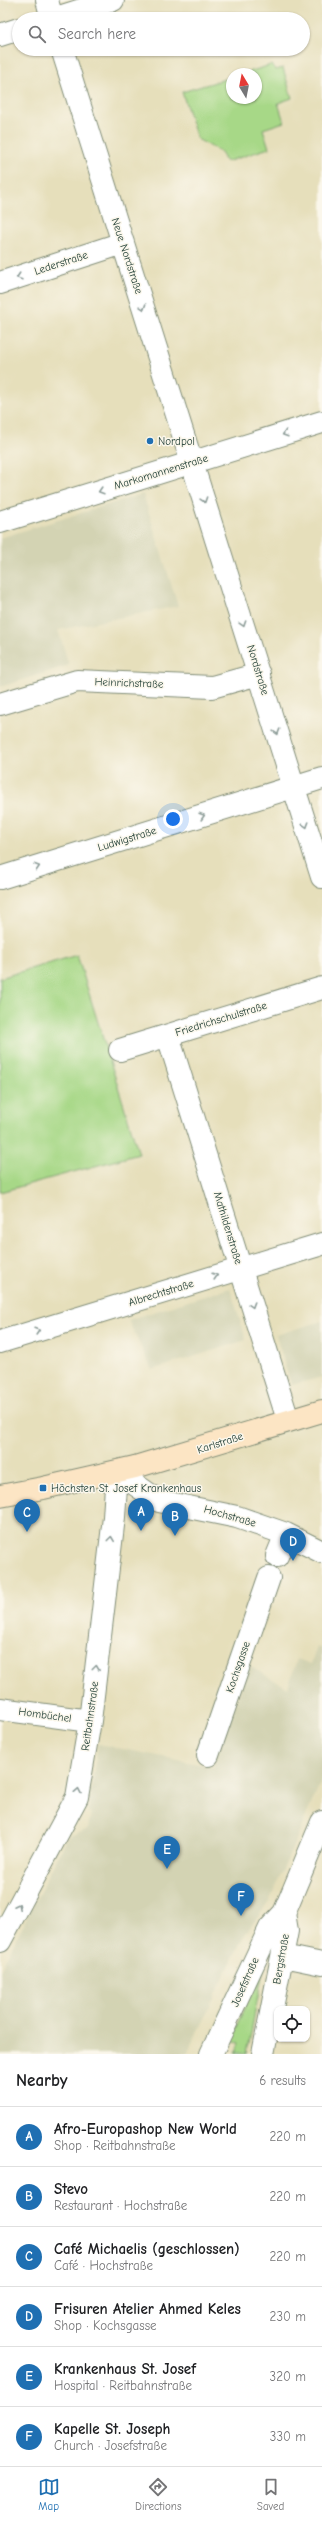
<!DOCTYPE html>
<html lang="en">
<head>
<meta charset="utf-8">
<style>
  body { margin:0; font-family:"Comic Neue",sans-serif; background:#f2f2f2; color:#202124 }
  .controls { position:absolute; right:12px; bottom:12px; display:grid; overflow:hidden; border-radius:8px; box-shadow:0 1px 3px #0004 }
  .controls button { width:36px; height:36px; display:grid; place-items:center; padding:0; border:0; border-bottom:1px solid #e0e0e0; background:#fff; color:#202124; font:20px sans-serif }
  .compass { position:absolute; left:226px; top:68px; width:36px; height:36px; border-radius:50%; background:#fff; box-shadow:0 1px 3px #0004; rotate:350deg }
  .you { position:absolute; left:173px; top:819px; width:14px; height:14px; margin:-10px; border:3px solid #fff; border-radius:50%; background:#1a73e8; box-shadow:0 0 0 6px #1a73e833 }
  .badge { display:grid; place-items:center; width:26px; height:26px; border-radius:50%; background:#1f6fb2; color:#fff; font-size:13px; font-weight:700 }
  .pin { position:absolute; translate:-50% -33px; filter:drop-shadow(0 1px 2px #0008) }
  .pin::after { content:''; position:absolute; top:21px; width:14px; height:12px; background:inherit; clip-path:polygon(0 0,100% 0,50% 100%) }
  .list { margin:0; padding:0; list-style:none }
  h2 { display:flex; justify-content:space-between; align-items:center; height:52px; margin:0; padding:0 16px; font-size:17px }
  h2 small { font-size:13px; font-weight:400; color:#757577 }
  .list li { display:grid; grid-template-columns:26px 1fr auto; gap:12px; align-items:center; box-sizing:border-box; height:60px; padding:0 16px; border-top:1px solid #e0e0e0 }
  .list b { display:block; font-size:15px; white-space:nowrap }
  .list p { margin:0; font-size:13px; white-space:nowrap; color:#757577 }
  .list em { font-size:13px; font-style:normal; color:#757577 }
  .icon { flex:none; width:22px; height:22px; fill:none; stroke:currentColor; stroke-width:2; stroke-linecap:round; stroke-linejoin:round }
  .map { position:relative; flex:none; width:322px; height:2054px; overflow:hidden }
  .search { position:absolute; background:#fff; box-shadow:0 1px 3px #0004; left:12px; right:12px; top:12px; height:44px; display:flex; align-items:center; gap:10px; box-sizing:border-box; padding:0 14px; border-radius:22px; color:#757577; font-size:15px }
  .sheet { height:412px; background:#fff }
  nav { display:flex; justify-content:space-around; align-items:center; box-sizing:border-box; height:56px; border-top:1px solid #e0e0e0; background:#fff; font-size:11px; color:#757577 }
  nav a { display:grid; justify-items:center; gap:2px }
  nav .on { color:#1f6fb2 }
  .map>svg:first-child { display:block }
  .built { fill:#d3d3b3 }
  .green { fill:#a7d887; stroke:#638a5e }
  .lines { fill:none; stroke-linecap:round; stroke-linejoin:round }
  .street-casing { stroke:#828e78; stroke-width:24 }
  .secondary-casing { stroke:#828e78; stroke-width:24 }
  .street { stroke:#fff; stroke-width:22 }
  .secondary { stroke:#fce5c4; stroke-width:22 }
  .oneway { stroke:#8f9e9a }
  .poi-dot { fill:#1f6fb2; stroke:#fbf7ec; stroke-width:1.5 }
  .labels { text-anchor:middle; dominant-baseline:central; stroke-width:3; stroke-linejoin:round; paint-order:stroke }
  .street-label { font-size:11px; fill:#1f3d34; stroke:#fbf7ec }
  .poi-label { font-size:11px; fill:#1f3d34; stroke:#fbf7ec; text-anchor:start }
</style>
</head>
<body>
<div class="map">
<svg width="322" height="2054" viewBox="0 0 322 2054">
  <rect width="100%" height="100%" fill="#fbf7ec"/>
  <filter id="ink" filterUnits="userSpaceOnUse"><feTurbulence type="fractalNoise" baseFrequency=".025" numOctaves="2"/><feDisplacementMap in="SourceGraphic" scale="8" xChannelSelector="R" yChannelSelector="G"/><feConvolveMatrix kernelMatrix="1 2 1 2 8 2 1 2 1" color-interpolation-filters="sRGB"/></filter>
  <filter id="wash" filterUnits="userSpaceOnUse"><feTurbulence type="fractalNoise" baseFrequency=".012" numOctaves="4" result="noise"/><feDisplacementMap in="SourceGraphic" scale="16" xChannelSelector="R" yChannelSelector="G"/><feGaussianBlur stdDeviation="0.9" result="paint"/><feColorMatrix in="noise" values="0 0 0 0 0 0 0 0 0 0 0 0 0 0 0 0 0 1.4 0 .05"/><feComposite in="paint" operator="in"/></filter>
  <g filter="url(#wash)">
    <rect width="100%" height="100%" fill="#e6dfbb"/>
    <path class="built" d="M143 494 178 606 58 630 69 665 0 687V538Z
      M230 1288 246 1340 152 1370 128 1320Z
      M322 1321V1377L291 1385 276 1335Z
      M317 1646 322 1649V1779L269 1902 243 1937 187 2054H0V1970L68 1837 88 1828 91 1813 88 1812 90 1795 98 1744 213 1767 249 1666 288 1688 297 1659 311 1664Z"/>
    <path class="green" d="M271 65 276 70 283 68 292 98 278 103 284 122 263 129 269 148 226 162 221 152 197 139 182 92 232 77V98H256V74H242Z
      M77 955 139 1154 0 1192V978Z
      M264 1965 247 2054H235L239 2044 230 2040Z"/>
  </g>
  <g filter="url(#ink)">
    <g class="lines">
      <defs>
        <path id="street" d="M47 0 52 19
          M53 19 113 0
          M0 35 19 29
          M62 49 322 877
          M0 283 123 243
          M0 522 322 422
          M0 704 77 681 212 687 259 674
          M0 878 322 778
          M168 1036 288 1420
          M120 1050 322 988
          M0 1342 322 1244
          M117 1472 159 1501 237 1517 286 1534 322 1552
          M277 1556 286 1534
          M0 1709 90 1721
          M208 1755 269 1578
          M0 1941 77 1797 90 1721 114 1517 117 1472
          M283 1956 322 1964
          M211 2054 270 1928 284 1913
          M263 2054 287 1931 284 1913 322 1822"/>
        <path id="secondary" d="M0 1496 43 1488 135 1467 322 1411"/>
      </defs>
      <use href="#street" class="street-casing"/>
      <use href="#secondary" class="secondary-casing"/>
      <use href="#street" class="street"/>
      <use href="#secondary" class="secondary"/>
    </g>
    <defs><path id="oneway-chevron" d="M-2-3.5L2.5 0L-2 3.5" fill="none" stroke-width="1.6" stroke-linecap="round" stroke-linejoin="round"/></defs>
    <g class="oneway">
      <use href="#oneway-chevron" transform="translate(19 277) rotate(162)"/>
      <use href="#oneway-chevron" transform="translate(143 307) rotate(72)"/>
      <use href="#oneway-chevron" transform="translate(285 434) rotate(163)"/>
      <use href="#oneway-chevron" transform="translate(101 491) rotate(163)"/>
      <use href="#oneway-chevron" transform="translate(204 500) rotate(72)"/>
      <use href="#oneway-chevron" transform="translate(243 624) rotate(72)"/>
      <use href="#oneway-chevron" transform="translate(277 732) rotate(73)"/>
      <use href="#oneway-chevron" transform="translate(202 816) rotate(-17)"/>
      <use href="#oneway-chevron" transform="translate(306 825) rotate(73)"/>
      <use href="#oneway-chevron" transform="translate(37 867) rotate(-17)"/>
      <use href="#oneway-chevron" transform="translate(215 1276) rotate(-17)"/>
      <use href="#oneway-chevron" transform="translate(252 1305) rotate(73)"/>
      <use href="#oneway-chevron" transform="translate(37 1331) rotate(-17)"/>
      <use href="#oneway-chevron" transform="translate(111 1539) rotate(-83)"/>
      <use href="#oneway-chevron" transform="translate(96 1668) rotate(-83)"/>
      <use href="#oneway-chevron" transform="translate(78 1791) rotate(-79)"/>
      <use href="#oneway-chevron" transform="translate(18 1906) rotate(-63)"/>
    </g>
  </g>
  <g class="poi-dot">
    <circle cx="150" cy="441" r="4"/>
    <rect x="39" y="1484" width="8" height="8" rx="2"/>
  </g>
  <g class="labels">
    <g class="street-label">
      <text transform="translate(127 256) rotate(72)">Neue Nordstraße</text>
      <text transform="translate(61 263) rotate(-18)">Lederstraße</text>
      <text transform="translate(161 472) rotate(-17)">Markomannenstraße</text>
      <text transform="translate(258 670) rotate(73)">Nordstraße</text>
      <text transform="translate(129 683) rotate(2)">Heinrichstraße</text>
      <text transform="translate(127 839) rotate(-17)">Ludwigstraße</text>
      <text transform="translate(221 1019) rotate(-17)">Friedrichschulstraße</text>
      <text transform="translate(228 1228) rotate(73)">Mathildenstraße</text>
      <text transform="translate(161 1293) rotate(-17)">Albrechtstraße</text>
      <text transform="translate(220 1443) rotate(-18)">Karlstraße</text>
      <text transform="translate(230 1516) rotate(16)">Hochstraße</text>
      <text transform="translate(238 1667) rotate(-71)">Kochsgasse</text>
      <text transform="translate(45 1715) rotate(8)">Hombüchel</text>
      <text transform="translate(90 1716) rotate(-82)">Reitbahnstraße</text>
      <text transform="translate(281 1959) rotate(-80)">Bergstraße</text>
      <text transform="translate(245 1982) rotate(-66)">Josefstraße</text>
    </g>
    <g class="poi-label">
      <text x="158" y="441">Nordpol</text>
      <text x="51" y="1488">Höchsten St. Josef Krankenhaus</text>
    </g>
  </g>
</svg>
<div class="controls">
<button><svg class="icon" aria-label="locate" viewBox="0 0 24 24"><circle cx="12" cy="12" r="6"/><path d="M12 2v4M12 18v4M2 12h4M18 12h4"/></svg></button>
</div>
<svg class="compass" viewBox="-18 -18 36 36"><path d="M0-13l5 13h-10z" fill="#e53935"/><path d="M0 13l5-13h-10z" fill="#757577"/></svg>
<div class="you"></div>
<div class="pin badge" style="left:141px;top:1531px">A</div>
<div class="pin badge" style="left:175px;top:1536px">B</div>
<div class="pin badge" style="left:27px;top:1532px">C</div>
<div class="pin badge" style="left:293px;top:1561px">D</div>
<div class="pin badge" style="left:167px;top:1869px">E</div>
<div class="pin badge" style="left:241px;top:1916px">F</div>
<div class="search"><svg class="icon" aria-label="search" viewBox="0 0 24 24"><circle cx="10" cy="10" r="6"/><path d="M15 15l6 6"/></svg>Search here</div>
</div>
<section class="sheet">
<h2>Nearby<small>6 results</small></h2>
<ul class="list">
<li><span class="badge">A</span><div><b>Afro-Europashop New World</b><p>Shop · Reitbahnstraße</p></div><em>220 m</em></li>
<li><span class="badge">B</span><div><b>Stevo</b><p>Restaurant · Hochstraße</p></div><em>220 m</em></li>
<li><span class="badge">C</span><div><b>Café Michaelis (geschlossen)</b><p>Café · Hochstraße</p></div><em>220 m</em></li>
<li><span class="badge">D</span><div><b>Frisuren Atelier Ahmed Keles</b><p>Shop · Kochsgasse</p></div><em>230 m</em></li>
<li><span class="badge">E</span><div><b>Krankenhaus St. Josef</b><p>Hospital · Reitbahnstraße</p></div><em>320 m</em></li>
<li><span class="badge">F</span><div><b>Kapelle St. Joseph</b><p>Church · Josefstraße</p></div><em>330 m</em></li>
</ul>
</section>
<nav>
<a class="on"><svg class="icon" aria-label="map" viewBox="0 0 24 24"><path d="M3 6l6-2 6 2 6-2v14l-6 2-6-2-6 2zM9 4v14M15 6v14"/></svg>Map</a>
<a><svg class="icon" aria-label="directions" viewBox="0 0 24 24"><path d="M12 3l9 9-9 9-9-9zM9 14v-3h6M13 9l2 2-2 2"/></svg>Directions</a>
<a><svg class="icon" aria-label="saved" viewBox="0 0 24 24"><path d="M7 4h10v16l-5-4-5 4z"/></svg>Saved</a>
</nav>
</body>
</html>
